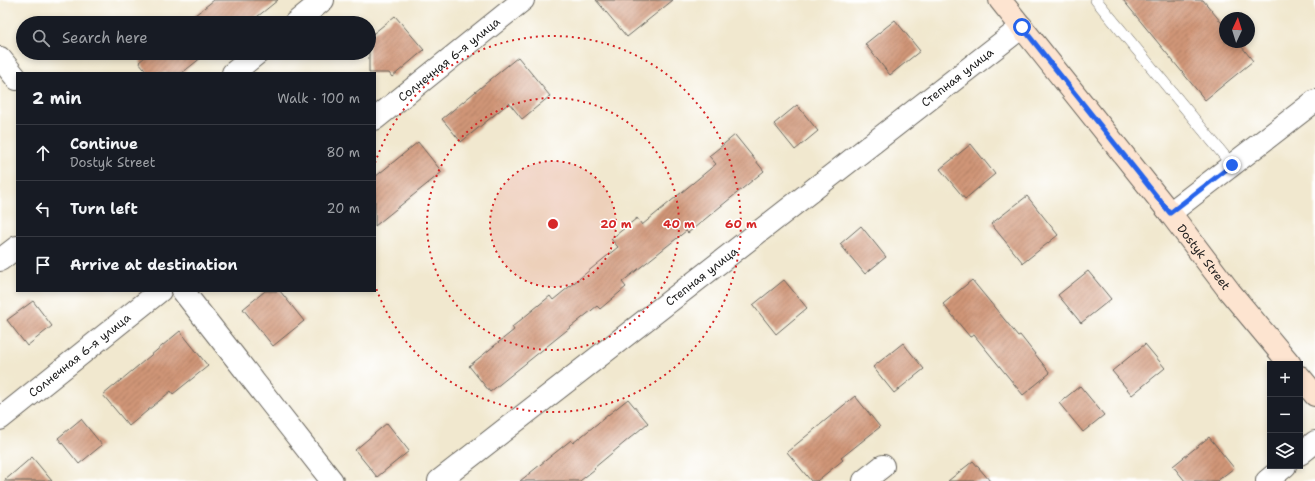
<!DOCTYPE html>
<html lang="en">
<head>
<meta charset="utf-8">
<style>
  body { margin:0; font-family:"Shantell Sans",sans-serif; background:#20242c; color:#f1f3f6 }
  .controls { position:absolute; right:12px; bottom:12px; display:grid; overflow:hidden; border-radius:0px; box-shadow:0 2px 6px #0003 }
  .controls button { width:36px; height:36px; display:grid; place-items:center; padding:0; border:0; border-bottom:1px solid #363941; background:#171b24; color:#f1f3f6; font:20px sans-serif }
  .compass { position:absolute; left:1219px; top:12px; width:36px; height:36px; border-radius:50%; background:#171b24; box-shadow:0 2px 6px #0003; rotate:4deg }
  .stop { position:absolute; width:12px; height:12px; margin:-9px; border:3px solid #2563eb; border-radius:50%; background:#fff }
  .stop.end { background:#2563eb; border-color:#fff; box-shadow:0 1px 4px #0008 }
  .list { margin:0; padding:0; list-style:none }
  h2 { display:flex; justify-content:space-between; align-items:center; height:52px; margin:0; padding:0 16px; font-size:17px }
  h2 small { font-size:13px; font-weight:400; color:#9ea1a6 }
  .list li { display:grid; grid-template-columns:26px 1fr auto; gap:12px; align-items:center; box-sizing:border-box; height:56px; padding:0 16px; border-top:1px solid #363941 }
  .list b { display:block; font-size:15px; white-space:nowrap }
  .list p { margin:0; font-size:13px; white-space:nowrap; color:#9ea1a6 }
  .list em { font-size:13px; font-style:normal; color:#9ea1a6 }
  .icon { flex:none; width:22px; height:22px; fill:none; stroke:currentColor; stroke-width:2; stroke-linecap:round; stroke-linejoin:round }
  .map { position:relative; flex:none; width:1315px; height:481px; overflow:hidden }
  .search { position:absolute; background:#171b24; box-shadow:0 2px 6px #0003; left:16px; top:16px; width:360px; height:44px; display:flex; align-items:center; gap:10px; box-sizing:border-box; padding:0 14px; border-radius:22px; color:#9ea1a6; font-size:15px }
  .panel { position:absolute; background:#171b24; box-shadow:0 2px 6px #0003; left:16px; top:72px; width:360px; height:220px; border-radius:0px }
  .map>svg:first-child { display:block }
  .building { fill:url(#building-hatch) }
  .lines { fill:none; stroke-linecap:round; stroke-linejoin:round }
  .lane-casing { stroke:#67635b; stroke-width:12 }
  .street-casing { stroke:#67635b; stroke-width:24 }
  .secondary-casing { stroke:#67635b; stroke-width:24 }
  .lane { stroke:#fff; stroke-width:11 }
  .street { stroke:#fff; stroke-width:22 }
  .secondary { stroke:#fde4d0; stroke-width:22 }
  .route { stroke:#2563eb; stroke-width:5 }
  .ring { fill:none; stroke:#d62828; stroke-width:2; stroke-dasharray:2 4 }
  .labels { text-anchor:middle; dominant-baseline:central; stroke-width:3; stroke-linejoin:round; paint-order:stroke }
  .street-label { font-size:12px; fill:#1c1c1c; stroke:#fff }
  .centre { fill:#d62828; stroke:#fff; stroke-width:2 }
  .ring-label { font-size:12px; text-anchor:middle; font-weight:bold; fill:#d62828; stroke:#fff; stroke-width:3; stroke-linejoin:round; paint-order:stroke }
</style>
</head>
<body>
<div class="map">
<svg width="1315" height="481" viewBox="0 0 1315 481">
  <defs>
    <pattern id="building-hatch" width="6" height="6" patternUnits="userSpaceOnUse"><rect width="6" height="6" fill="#d09577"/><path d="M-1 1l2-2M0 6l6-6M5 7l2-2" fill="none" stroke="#a87961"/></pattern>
  </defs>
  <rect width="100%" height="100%" fill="#fff"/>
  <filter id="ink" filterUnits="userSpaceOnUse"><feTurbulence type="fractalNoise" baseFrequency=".025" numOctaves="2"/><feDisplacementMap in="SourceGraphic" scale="8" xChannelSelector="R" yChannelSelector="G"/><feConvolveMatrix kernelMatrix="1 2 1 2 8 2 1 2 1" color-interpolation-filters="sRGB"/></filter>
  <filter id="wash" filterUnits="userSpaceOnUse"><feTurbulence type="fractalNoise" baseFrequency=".012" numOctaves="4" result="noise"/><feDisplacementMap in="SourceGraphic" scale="16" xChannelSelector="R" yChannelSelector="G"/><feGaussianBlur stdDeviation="0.9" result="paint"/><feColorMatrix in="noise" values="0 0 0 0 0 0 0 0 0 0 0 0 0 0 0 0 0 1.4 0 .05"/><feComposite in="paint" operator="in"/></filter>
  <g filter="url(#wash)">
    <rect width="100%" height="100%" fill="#f1e8cf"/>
    <g id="blocks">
      <path class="building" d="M214 0H278L252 21 251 20 247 23H185Z
        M596 0H673L627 37Z
        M1123 0H1203L1225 27V42H1238L1253 61 1205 100Z
        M395 16 424 50 392 77 389 73H369V37Z
        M895 20 920 51 890 75 865 44Z
        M150 53H210L204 59 202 57 182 73H148L139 62Z
        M518 57 550 96 522 119 509 103 461 142 442 119Z
        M797 105 818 131 795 150 774 124Z
        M735 135 764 171 688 233 686 231 622 282 626 287 600 309 597 306 490 392 469 366 514 330 512 327 550 296 553 300 618 247 611 239 637 218 642 225 716 164 709 156Z
        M418 142 442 172 375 226V177Z
        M971 144 995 174 965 199 940 169Z
        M1027 196 1058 235 1023 263 991 224Z
        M861 226 886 257 865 274 840 244Z
        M1088 271 1111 299 1081 323 1058 295Z
        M784 280 807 308 776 334 753 305Z
        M972 280 1018 336 1020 335 1050 373 1023 395 974 335 970 337 943 304Z
        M265 291H280L304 321 273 346 243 309Z
        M33 301 52 326 27 346 7 320Z
        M180 331 208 366 173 394 171 391 129 426 103 395Z
        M903 343 924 369 894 393 873 367Z
        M1145 344 1165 368 1132 395 1112 371Z
        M1080 386 1104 415 1083 432 1059 403Z
        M855 396 880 427 841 458 843 460 817 481H811L787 452Z
        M628 399 648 423 594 468 595 469 580 481H520L571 440 573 443Z
        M81 419 102 445 79 464 58 438Z
        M387 423 409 451 377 477 355 450Z
        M1209 437 1234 468 1217 481H1185L1173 466Z
        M32 457 52 481H4Z
        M973 461 990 481H948Z"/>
    </g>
  </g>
  <g filter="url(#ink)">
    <use href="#blocks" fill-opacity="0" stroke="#67635b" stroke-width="1"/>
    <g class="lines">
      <defs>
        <path id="lane" d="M1096 0 1232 165"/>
        <g id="street">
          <path d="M295 23 323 0"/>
          <path d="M0 58 17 79"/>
          <path d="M233 73 258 53"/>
          <path id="s1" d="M375 119 523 0"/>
          <path d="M1170 213 1315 101"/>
          <path d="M0 260 17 247"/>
          <path d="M183 291 332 481"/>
          <path id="s2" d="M0 419 160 291"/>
          <path d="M1300 454 1315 442"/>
          <path id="s3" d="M439 481 1022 27"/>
          <path d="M864 481 883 466"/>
          <path d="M1267 481 1285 466"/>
        </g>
        <g id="secondary">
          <path id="s4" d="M1000 0 1170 213 1230 292 1290 364"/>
          <path d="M1300 377 1315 395"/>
        </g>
      </defs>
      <use href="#lane" class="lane-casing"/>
      <use href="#street" class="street-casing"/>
      <use href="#secondary" class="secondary-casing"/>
      <use href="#lane" class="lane"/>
      <use href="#street" class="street"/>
      <use href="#secondary" class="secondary"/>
    </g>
  </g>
  <g class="lines" filter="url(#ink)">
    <path class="route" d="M1022 27 1170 213 1232 165"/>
  </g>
  <circle cx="553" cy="224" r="63" fill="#d62828" fill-opacity=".12"/>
  <g class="ring">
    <circle cx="553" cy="224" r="63"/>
    <circle cx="553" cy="224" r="126"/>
    <path d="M375 163A188 188 0 1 1 375 285"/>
  </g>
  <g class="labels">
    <g class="street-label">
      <text stroke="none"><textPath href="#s1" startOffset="95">Солнечная 6-я улица</textPath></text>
      <text stroke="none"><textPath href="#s3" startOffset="657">Степная улица</textPath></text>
      <text stroke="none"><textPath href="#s4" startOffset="328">Dostyk Street</textPath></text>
      <text stroke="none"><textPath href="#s3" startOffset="333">Степная улица</textPath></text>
      <text stroke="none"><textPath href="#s2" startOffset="102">Солнечная 6-я улица</textPath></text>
    </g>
  </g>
  <circle cx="553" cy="224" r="6" class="centre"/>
  <g class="ring-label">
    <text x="616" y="228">20 m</text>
    <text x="679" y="228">40 m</text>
    <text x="741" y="228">60 m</text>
  </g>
</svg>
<div class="controls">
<button>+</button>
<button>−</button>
<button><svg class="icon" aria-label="layers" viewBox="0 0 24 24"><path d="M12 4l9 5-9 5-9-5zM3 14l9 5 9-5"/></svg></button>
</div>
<svg class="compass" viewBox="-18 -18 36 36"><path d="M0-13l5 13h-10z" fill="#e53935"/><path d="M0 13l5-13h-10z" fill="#9ea1a6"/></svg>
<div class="stop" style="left:1022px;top:27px"></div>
<div class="stop end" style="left:1232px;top:165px"></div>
<div class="search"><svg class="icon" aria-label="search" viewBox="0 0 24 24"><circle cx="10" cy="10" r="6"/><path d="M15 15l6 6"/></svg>Search here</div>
<section class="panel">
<h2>2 min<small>Walk · 100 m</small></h2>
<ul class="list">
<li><svg class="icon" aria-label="ahead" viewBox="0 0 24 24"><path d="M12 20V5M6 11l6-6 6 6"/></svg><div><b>Continue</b><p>Dostyk Street</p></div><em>80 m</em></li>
<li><svg class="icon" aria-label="left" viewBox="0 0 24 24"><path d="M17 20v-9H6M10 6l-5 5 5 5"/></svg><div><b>Turn left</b></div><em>20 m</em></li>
<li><svg class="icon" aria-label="arrive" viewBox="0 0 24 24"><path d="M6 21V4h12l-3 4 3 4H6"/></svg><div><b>Arrive at destination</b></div></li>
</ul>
</section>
</div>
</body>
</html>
